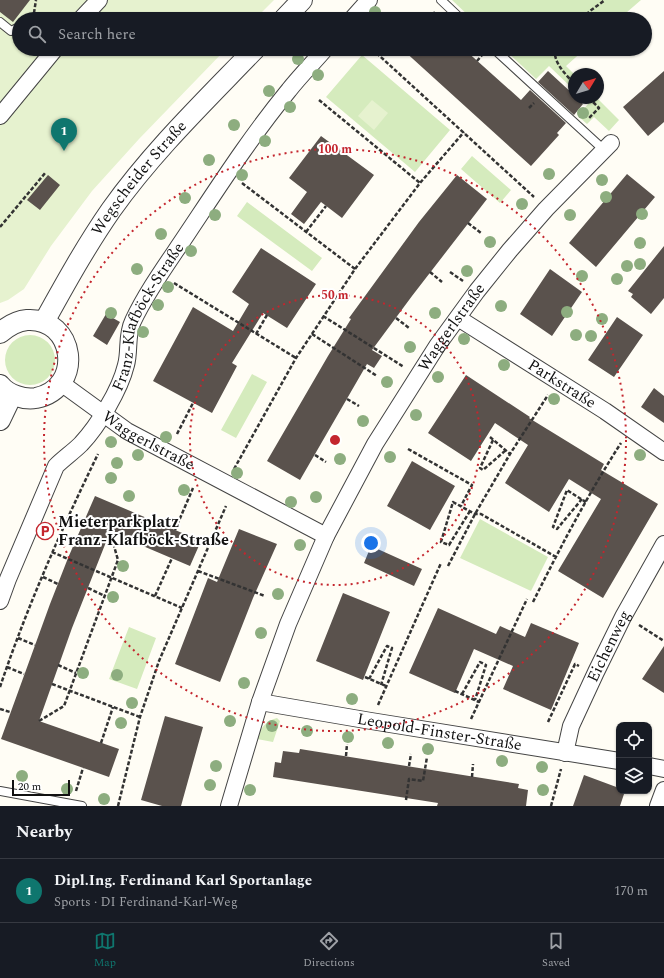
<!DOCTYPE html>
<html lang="en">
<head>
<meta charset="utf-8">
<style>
  body { margin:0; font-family:Spectral,serif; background:#242831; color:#f1f3f6 }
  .controls { position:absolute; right:12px; bottom:12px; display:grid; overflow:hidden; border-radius:8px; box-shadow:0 1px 3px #0004 }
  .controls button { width:36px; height:36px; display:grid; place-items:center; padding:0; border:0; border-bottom:1px solid #363941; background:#171b24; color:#f1f3f6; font:20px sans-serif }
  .compass { position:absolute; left:568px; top:68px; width:36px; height:36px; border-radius:50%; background:#171b24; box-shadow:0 1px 3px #0004; rotate:52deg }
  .scale { position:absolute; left:12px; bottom:10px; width:58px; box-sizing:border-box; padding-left:4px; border:2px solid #111; border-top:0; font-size:11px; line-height:14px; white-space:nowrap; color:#111; -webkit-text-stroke:3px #fff; paint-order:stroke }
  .you { position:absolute; left:371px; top:543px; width:14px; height:14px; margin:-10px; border:3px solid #fff; border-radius:50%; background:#1a73e8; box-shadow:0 0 0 6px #1a73e833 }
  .badge { display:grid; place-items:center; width:26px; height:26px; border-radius:50%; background:#0f766e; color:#fff; font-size:13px; font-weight:700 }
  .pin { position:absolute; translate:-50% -33px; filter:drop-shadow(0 1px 2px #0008) }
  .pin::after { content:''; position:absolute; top:21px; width:14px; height:12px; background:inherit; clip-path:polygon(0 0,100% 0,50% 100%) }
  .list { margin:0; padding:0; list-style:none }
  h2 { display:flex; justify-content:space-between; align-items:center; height:52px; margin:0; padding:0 16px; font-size:17px }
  h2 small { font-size:13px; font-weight:400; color:#9ea1a6 }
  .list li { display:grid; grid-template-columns:26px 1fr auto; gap:12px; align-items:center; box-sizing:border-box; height:64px; padding:0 16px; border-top:1px solid #363941 }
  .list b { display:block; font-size:15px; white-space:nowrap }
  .list p { margin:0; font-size:13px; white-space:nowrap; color:#9ea1a6 }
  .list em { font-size:13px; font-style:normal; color:#9ea1a6 }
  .icon { flex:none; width:22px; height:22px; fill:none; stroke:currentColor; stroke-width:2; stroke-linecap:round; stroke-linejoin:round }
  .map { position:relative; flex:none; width:664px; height:806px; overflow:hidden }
  .search { position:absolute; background:#171b24; box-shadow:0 1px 3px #0004; left:12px; right:12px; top:12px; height:44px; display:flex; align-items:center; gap:10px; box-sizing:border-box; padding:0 14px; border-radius:22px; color:#9ea1a6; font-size:15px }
  .sheet { height:116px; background:#171b24 }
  nav { display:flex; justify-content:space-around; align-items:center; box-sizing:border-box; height:56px; border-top:1px solid #363941; background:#171b24; font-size:11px; color:#9ea1a6 }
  nav a { display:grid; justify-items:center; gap:2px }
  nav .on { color:#0f766e }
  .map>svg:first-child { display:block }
  .green { fill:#d5ebbd }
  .pitch { fill:#e6f2cf }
  .building { fill:#5a524d }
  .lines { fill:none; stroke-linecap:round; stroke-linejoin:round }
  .service-casing { stroke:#444; stroke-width:10 }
  .minor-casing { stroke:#444; stroke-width:18 }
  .tertiary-casing { stroke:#444; stroke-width:22 }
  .path { stroke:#333; stroke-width:2.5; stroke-dasharray:4 2; stroke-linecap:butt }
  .service { stroke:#fff; stroke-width:8 }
  .minor { stroke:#fff; stroke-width:16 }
  .tertiary { stroke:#fff; stroke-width:20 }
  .tree { fill:#8dad7f }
  .ring { fill:none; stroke:#c4262e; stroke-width:2; stroke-dasharray:2 4 }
  .labels { text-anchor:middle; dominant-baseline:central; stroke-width:4; stroke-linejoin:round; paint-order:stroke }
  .street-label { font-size:16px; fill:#111; stroke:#fff }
  .poi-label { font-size:16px; font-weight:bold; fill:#111; stroke:#fff; text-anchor:start }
  .centre { fill:#c4262e; stroke:#fff; stroke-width:2 }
  .ring-label { font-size:12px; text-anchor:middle; font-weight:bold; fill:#c4262e; stroke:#fff; stroke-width:4; stroke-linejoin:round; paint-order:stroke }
</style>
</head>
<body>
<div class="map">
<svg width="664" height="806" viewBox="0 0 664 806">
  <rect width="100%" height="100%" fill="#fffdf5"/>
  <path class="green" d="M452 0H641L619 19H472Z
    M504 49H585L566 66 574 74V90L549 66 536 79Z
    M362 55 450 130 415 172 326 97Z
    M582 98H597L619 120 609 131 594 117 587 124 578 116 588 104Z
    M472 156 511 190 500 203 461 169Z
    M247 202 322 258 312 271 237 216Z
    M5 360a25 25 0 1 1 50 0a25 25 0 1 1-50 0Z
    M252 374 267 382 236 438 221 430Z
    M480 519 548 557 531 591 460 558Z
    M129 627 156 638 137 689 109 679Z
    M277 718 280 721 273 742 257 739C260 728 266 721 277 718Z"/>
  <path class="pitch" d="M0 0H274L255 19H19V49H226L139 139 92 191 51 246 24 289 8 300 0 303Z
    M372 100 388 113 374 130 358 116Z"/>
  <path class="building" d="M0 0H30L13 22 0 12Z
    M402 49H464L521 100 530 90 566 123 557 133 559 135 531 166Z
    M548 71 574 95V98H577L583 104 574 115 538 82Z
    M664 71V122L648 136 623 107Z
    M321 136 374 175 342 218 321 202 304 224 291 214 307 192 289 178Z
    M627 174 655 197 596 267 569 243Z
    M48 175 60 185 40 210 27 200Z
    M457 175 487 199 412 296 372 350 382 356 374 368 367 364 300 480 267 461 328 356 351 319 349 318 419 222Z
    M664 246V298L651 314 631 297 633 294 628 291Z
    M261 248 316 284 287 328 263 313 232 363 237 366 212 413 153 381 193 307 233 331 249 304 232 292Z
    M550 269 582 292 552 336 520 314Z
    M106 314 120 322 107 345 93 336Z
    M617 317 643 335 614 377 588 360Z
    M466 375 530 417 529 418 604 464 601 470 658 504 603 598 558 571 601 499 569 479 549 512 505 483 528 445 495 423 471 461 428 433Z
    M654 388 664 396V423L641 407Z
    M412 461 455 486 430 530 387 506Z
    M95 496 201 541 190 566 110 532 72 628 39 721 119 749 109 777 1 739 50 604 68 558Z
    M239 529 277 544 253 598 220 682 175 664 208 578 217 582Z
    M371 546 422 569 414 586 364 563Z
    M343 593 390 612 363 680 316 661Z
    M438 608 496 634 500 626 525 637 531 623 579 643 551 710 503 689 513 666 474 649 455 693 409 673Z
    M664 646V693L642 679Z
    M165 716 203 727 181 806H162L141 800Z
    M300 749 519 784 518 788 528 790 526 806H437L438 803 273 777 275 762 281 763 283 751 299 753Z
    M584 775 619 788V791H625L620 806H573Z"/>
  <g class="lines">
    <defs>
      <path id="service" d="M441 0 461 19
        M0 22 11 31 19 27
        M494 49 604 150
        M0 791 82 806"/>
      <g id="minor">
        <path d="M81 19 99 0"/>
        <path d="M352 19 369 0"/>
        <path d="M0 116 55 49"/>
        <path id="s1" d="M458 318 605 411 664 452"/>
        <path id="s2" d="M61 383 127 431 326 536"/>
        <path id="s3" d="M0 601 8 579 56 466C64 458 73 452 81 444 98 426 120 390 126 365 130 351 126 335 133 321 148 289 170 260 189 231 221 183 252 135 289 90 300 76 313 63 325 49"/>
        <path id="s4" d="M260 702 371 721 619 761"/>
        <path id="s5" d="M565 753 571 726 596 672 623 617 664 544"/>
        <path d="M649 766 664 769"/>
        <path id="s6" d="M229 806 260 702 288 624 326 536 375 444 437 346 477 291 510 250 546 209 611 143"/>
        <path d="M658 806 664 790"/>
      </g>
      <g id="tertiary">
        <path d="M284 19 302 0"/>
        <path id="s7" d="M44 322C65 284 86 246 111 210 153 151 205 101 255 49"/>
        <path d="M0 333C8 326 16 321 27 320 75 317 85 388 36 398 24 400 8 395 0 385"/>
        <path d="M0 420 12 395"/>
      </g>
    </defs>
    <use href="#service" class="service-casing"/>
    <use href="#minor" class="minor-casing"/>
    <use href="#tertiary" class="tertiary-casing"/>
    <path class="path" d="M430 18 435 12
      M33 19 36 0
      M582 19 590 11 605 0
      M372 49 534 197
      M555 49C553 62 565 74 574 83
      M477 61 482 55
      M589 98 599 108 589 118
      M319 100 420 183
      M529 108 534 103
      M242 183 355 269
      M468 223 481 233
      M0 227 46 172
      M306 232 326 206
      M430 272 442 282
      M450 272 463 281
      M174 283 296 358
      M323 316 404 367
      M396 318 409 328
      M256 334 267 315
      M312 334 377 376
      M347 399 359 406
      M177 434 193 403
      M490 437 510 454
      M493 440 480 468 483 470 506 450
      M408 449 472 485 461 506
      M315 455 326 462
      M234 469 296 358 355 269 420 183 464 132
      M582 499 557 529 553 527 567 490C573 494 579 498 586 502
      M470 511 449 545 441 542 453 502 475 514H481L556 557
      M68 515 84 521
      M175 530 193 488
      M52 552 182 608
      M448 566 475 514 510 454 548 395
      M198 571 265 596
      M43 577 58 584
      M88 588 105 596
      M155 596 172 558
      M533 602C560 548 588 494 621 443
      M639 625 664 641
      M18 638 35 645
      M58 665 76 673
      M7 667 24 674
      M365 677 386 686
      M369 679 387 646 392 648 381 685
      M52 684 140 717
      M0 687C27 607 61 530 98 454
      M455 691 479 702
      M462 694 480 662 486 665 475 700
      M378 705 441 563
      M0 709 10 712
      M471 719 527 599
      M39 721 64 706 118 560 110 532
      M548 722 575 664 579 666
      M101 743 113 707
      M346 756 347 744
      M409 766 411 754
      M472 777 473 764
      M76 791 83 768
      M406 800 409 779 423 781 427 757
      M118 806 140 717 159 661 226 506
      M551 806 561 769"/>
    <use href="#service" class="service"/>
    <use href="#minor" class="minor"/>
    <use href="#tertiary" class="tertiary"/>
  </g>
  <g class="tree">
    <circle cx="375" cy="12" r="6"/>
    <circle cx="298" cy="59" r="6"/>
    <circle cx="318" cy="75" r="6"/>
    <circle cx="269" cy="91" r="6"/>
    <circle cx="290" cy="107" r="6"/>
    <circle cx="583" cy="113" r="6"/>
    <circle cx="234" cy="125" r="6"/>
    <circle cx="265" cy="141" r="6"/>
    <circle cx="209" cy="160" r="6"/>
    <circle cx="549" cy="174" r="6"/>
    <circle cx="242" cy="175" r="6"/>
    <circle cx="602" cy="180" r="6"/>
    <circle cx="606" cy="197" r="6"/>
    <circle cx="185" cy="198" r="6"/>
    <circle cx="522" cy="204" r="6"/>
    <circle cx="642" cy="214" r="6"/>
    <circle cx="215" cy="215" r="6"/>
    <circle cx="570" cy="215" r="6"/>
    <circle cx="161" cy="234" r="6"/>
    <circle cx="490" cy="242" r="6"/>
    <circle cx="640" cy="243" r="6"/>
    <circle cx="191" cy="251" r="6"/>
    <circle cx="640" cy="264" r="6"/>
    <circle cx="627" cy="266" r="6"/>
    <circle cx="137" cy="269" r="6"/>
    <circle cx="467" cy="271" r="6"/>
    <circle cx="582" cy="276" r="6"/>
    <circle cx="617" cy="279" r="6"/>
    <circle cx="168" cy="287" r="6"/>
    <circle cx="158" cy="305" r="6"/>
    <circle cx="501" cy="306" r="6"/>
    <circle cx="567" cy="312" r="6"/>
    <circle cx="111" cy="313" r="6"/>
    <circle cx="435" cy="313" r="6"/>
    <circle cx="602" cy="319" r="6"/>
    <circle cx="143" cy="332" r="6"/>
    <circle cx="576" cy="335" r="6"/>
    <circle cx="591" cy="336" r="6"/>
    <circle cx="464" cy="339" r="6"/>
    <circle cx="410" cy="347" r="6"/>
    <circle cx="504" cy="365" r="6"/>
    <circle cx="438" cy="377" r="6"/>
    <circle cx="387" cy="382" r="6"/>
    <circle cx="554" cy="399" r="6"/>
    <circle cx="416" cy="415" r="6"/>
    <circle cx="363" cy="421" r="6"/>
    <circle cx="166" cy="437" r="6"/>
    <circle cx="111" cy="442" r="6"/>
    <circle cx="138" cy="455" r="6"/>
    <circle cx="640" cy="455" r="6"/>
    <circle cx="390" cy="457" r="6"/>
    <circle cx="340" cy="459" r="6"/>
    <circle cx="117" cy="463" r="6"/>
    <circle cx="237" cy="473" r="6"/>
    <circle cx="111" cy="478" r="6"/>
    <circle cx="184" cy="490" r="6"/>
    <circle cx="129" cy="496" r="6"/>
    <circle cx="316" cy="497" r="6"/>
    <circle cx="291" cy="502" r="6"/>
    <circle cx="300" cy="545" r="6"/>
    <circle cx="123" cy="566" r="6"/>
    <circle cx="278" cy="594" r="6"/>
    <circle cx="113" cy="597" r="6"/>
    <circle cx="261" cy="633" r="6"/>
    <circle cx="83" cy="673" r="6"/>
    <circle cx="117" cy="675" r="6"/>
    <circle cx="244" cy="683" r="6"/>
    <circle cx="352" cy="699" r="6"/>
    <circle cx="132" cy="703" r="6"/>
    <circle cx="230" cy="721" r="6"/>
    <circle cx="121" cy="723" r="6"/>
    <circle cx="272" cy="726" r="6"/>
    <circle cx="307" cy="731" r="6"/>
    <circle cx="348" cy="737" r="6"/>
    <circle cx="388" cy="743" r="6"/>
    <circle cx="428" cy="749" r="6"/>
    <circle cx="502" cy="761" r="6"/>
    <circle cx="216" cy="766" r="6"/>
    <circle cx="542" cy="767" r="6"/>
    <circle cx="22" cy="776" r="6"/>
    <circle cx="210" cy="785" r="6"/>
    <circle cx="67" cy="789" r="6"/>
    <circle cx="250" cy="790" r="6"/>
    <circle cx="543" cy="790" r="6"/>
    <circle cx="104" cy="799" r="6"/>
  </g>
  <g class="ring">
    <circle cx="335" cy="440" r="145"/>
    <circle cx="335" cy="440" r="291"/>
  </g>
  <defs>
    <symbol id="parking-ring" viewBox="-11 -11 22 22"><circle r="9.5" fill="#fff" stroke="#c4262e" stroke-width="1.5"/><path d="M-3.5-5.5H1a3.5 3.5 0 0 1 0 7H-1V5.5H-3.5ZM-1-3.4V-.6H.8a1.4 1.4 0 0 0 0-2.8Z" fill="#c4262e"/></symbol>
  </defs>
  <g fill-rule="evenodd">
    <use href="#parking-ring" x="35" y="521" width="20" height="20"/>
  </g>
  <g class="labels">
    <g class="street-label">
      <text stroke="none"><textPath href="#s7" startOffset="173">Wegscheider Straße</textPath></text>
      <text stroke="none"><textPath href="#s3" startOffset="325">Franz-Klafböck-Straße</textPath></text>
      <text stroke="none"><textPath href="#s6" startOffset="531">Waggerlstraße</textPath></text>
      <text stroke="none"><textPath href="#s1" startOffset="123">Parkstraße</textPath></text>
      <text stroke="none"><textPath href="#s2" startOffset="105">Waggerlstraße</textPath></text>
      <text stroke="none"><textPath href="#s5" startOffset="116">Eichenweg</textPath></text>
      <text stroke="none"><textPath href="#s4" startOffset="182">Leopold-Finster-Straße</textPath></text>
    </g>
    <g class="poi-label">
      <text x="58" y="522">Mieterparkplatz<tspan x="58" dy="18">Franz-Klafböck-Straße</tspan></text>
    </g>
  </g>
  <circle cx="335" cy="440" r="6" class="centre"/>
  <g class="ring-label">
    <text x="335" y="153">100 m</text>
    <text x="335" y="299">50 m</text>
  </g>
</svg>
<div class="controls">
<button><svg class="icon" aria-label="locate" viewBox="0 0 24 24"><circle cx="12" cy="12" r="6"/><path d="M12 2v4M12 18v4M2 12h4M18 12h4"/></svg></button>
<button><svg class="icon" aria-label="layers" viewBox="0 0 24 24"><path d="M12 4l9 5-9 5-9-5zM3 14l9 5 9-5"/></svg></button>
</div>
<svg class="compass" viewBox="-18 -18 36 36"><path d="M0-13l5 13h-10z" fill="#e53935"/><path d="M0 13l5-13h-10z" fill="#9ea1a6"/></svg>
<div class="scale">20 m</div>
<div class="you"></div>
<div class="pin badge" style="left:64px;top:151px">1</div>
<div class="search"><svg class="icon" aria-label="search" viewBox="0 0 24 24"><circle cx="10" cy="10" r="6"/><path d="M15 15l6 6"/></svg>Search here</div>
</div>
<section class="sheet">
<h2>Nearby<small></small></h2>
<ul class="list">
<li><span class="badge">1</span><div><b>Dipl.Ing. Ferdinand Karl Sportanlage</b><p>Sports · DI Ferdinand-Karl-Weg</p></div><em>170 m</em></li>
</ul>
</section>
<nav>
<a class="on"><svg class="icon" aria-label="map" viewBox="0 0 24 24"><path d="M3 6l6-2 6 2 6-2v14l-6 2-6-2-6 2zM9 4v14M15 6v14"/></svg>Map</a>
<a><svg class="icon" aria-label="directions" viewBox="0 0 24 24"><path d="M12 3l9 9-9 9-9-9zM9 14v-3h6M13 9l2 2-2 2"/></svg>Directions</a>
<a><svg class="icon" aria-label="saved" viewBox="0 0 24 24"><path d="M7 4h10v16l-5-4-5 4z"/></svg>Saved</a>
</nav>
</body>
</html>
